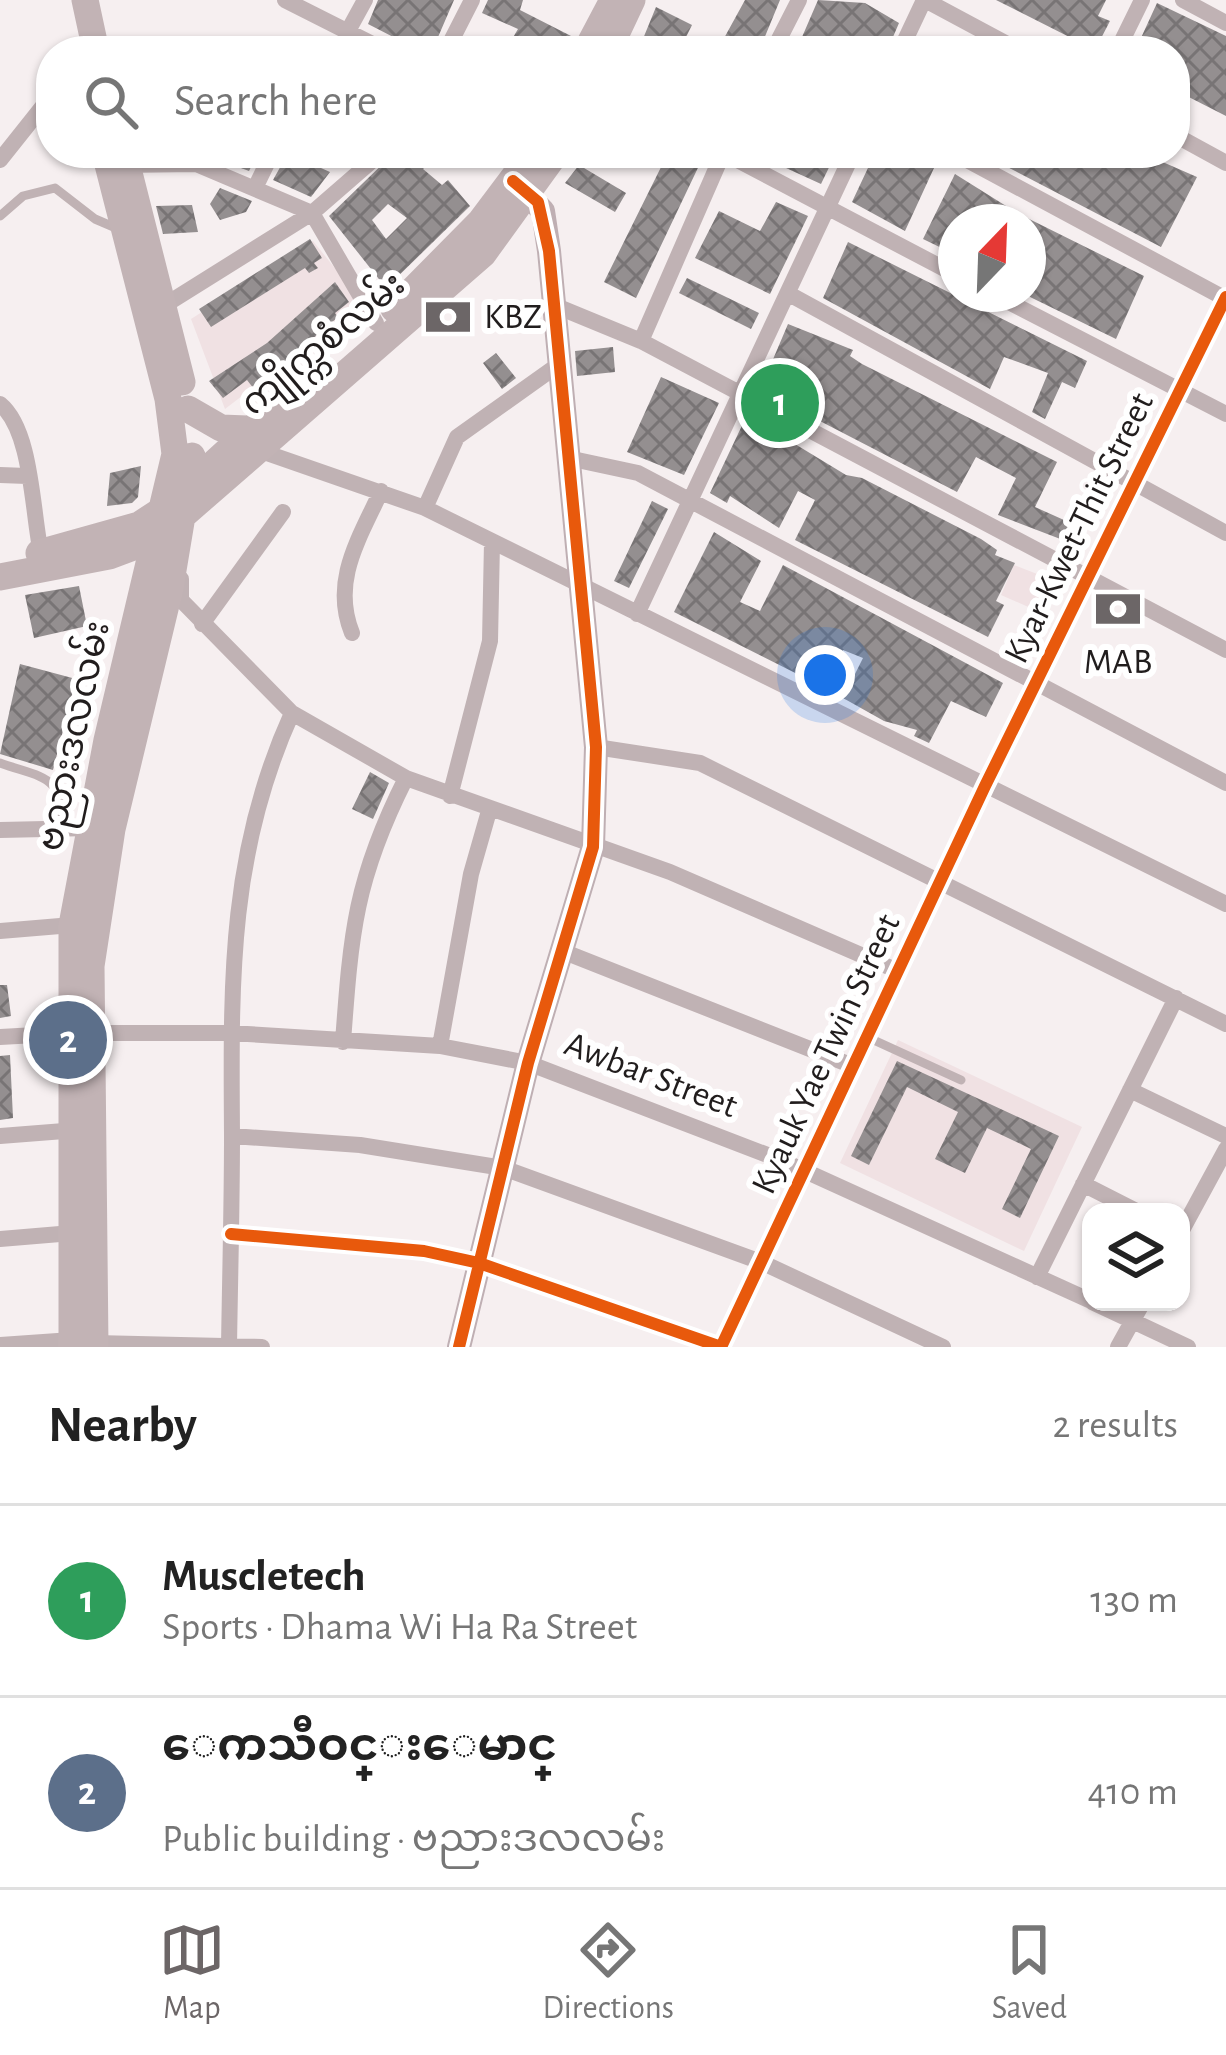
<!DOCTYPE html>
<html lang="en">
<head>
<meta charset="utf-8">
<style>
  body { margin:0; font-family:"Alegreya Sans","Noto Sans Myanmar",sans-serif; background:#f6f6f6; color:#222 }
  .controls { position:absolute; right:36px; bottom:36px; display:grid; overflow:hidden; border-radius:24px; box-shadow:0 3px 9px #0004 }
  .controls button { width:108px; height:108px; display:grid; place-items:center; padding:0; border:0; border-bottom:3px solid #e0e0e0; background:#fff; color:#222; font:60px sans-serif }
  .compass { position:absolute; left:938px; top:204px; width:108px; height:108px; border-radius:50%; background:#fff; box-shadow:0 3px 9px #0004; rotate:23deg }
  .you { position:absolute; left:825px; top:675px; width:42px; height:42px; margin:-30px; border:9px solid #fff; border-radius:50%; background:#1a73e8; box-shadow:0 0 0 18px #1a73e833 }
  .badge { display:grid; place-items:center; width:78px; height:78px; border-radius:50%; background:#6c6667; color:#fff; font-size:39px; font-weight:700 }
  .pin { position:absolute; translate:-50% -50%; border:6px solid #fff; box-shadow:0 3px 12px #0006 }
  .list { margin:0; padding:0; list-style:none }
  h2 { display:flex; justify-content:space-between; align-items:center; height:156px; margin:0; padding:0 48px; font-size:51px }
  h2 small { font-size:39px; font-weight:400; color:#767676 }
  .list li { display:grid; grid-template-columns:78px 1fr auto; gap:36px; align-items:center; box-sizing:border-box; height:192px; padding:0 48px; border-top:3px solid #e0e0e0 }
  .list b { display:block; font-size:45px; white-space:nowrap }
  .list p { margin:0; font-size:39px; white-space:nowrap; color:#767676 }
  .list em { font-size:39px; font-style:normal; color:#767676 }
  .icon { flex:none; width:66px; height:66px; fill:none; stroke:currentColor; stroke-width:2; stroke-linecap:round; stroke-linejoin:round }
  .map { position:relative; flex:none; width:1226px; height:1347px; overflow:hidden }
  .search { position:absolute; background:#fff; box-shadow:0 3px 9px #0004; left:36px; right:36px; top:36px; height:132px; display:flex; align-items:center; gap:30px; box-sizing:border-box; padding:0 42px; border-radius:48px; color:#767676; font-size:45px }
  .sheet { height:540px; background:#fff }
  nav { display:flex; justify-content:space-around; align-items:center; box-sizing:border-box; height:168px; border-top:3px solid #e0e0e0; background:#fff; font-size:33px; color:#767676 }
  nav a { display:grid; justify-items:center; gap:6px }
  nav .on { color:#6c6667 }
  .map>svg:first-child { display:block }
  .built { fill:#f0e1e3 }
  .building { fill:url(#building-cross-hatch); fill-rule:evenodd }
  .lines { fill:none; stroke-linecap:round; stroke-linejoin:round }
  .lane { stroke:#c0b2b4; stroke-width:9 }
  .street { stroke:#c0b2b4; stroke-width:16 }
  .secondary { stroke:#bfafb3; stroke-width:24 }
  .primary { stroke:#c2b3b5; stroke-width:27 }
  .cycleway-casing { stroke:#fff; stroke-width:20 }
  .cycleway { stroke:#e8590c; stroke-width:12 }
  .labels { text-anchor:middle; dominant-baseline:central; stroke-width:12; stroke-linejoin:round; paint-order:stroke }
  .poi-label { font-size:36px; fill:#211d1d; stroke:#fff; text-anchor:start }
  .street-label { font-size:36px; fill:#211d1d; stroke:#fff }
</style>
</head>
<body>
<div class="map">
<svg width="1226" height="1347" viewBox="0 0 1226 1347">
  <defs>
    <pattern id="building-cross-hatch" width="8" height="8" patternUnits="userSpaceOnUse" patternTransform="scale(3)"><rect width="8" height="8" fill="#948f90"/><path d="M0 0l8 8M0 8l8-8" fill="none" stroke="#787475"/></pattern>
  </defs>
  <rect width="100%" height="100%" fill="#f6eff0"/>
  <path class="built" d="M313 241 363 303 225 409 191 319Z
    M1014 565 1055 581 1042 613 1001 595Z
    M898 1040 1082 1127 1024 1251 840 1163Z"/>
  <path class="building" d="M378 0H454L432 51H399L401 41 368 24Z
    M488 0H523L520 10 573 37 568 51H505L518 29 482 13Z
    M745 0H780L759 51H717Z
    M818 0 865 3 899 23 887 51H796Z
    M996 0H1106L1098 16 1110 21 1095 50Z
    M1157 3 1226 36V116L1175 90V51H1135Z
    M656 7 692 25 679 51H638Z
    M240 153H258L249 171 233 165Z
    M288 153H317L312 164 330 172 311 197 273 180Z
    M394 153H439L423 169 442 185 448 180 470 206 386 288 329 216ZM388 204 407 218 386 239 372 220Z
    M668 153H705L636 298 604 282Z
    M753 153H836L821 184Z
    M875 153H908L934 168 905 231 852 202Z
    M999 153H1142L1197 177 1161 247 996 161Z
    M579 165 626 193 615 212 565 183Z
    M955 174 1019 214 1144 276 1116 339 1028 296V273L1036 257 1028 252V222H956V255L923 239Z
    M220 188 252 201 246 212 220 220 210 204Z
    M776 202 808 216 770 294 695 258 719 211 760 231Z
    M192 205 198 232 163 234 156 206Z
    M310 239 322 258 314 263 318 268 309 273 305 268 211 327 199 309Z
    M848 242 1087 361 1075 388 1062 382 1045 419 1032 412 1048 373 1004 357 990 389 823 298Z
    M687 278 759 313 751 329 679 293Z
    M335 282 349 302 335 313 338 317 254 389 247 380 223 398 209 381 267 343Z
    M788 324 853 350 850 356 862 364 1057 462 1035 507 1084 529 1076 545 998 515 1016 478 976 457 957 492 760 390Z
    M613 347 615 372 577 376 575 351Z
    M496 353 516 378 502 389 483 363Z
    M661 377 719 403 684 475 627 452Z
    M747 415 846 475 862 478 981 539 997 550 995 555 1015 563 996 601 1004 605 988 637 795 540 815 500 798 491 779 528 730 496 727 503 710 493Z
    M141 466 138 497 132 503 107 506 110 473Z
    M652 501 668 509 629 588 614 581Z
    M714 532 761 561 740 602 760 611 783 565 1003 683 986 717 951 701 929 743 914 736 917 730 884 721 843 698 863 658 843 650 823 687 674 612Z
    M79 586 87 626 34 638 25 595Z
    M20 664 76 679 53 770 0 754Z
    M370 772 389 783 373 819 352 809Z
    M0 985H7L11 1016 0 1018Z
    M10 1055 13 1118 0 1120V1056Z
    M897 1061 1059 1136 1020 1218 1002 1209 1031 1149 987 1128 965 1173 935 1159 958 1112 907 1087 869 1165 851 1156Z"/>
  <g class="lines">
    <path class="lane" d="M0 216 23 196 55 188 95 219 116 228
      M0 763C46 779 61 774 63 827
      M867 1037 961 1080"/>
    <path class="street" d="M285 0 386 51
      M925 0 1020 51
      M1183 0 1226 23
      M337 51 365 0
      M446 51 472 0
      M773 51 799 0
      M900 51 924 0
      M1117 51 1142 0
      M1175 135 1226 163
      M724 153 956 275
      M954 153 1226 299
      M0 160 51 96
      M120 165 196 164 312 213 376 323
      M255 188 272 153
      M789 294 1226 533
      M993 294 1226 414
      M165 305 312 213 381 153
      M556 306 641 341 1226 650
      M641 341 723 153
      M0 404C32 430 32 511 41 553
      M255 449 425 508 1226 904
      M568 458 638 473 1226 783
      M0 475 27 476
      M425 508 457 437 558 365
      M181 579V600L292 713 406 778 670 872 898 971
      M637 614 853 153
      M202 624 283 512
      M352 633C331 581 359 539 381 491
      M596 747 700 763 1226 1024
      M450 796 490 641 492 542
      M0 830 90 828
      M0 931 72 925
      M562 951 853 1066
      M91 1033H230L440 1046 528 1063 783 1161 1091 1301
      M0 1037 71 1033
      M343 1042C351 932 355 879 406 778
      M440 1046 471 874 489 811
      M1130 1090 1226 1136
      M0 1136 77 1130
      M232 1136 360 1145 503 1168 761 1262 943 1347
      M1083 1184 1138 1212
      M1181 1232 1226 1149
      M231 1234 424 1251 479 1263 721 1347 985 786 1226 297
      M0 1239 72 1233
      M1037 1277 1176 998
      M1092 1302 1188 1347
      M95 1343 262 1347
      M0 1345 72 1340
      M229 1347C230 1277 232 1206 232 1135 231 984 228 854 292 713
      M1118 1347 1143 1302"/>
    <path class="secondary" d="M459 1347 528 1063 593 847 596 747 549 251 543 211 515 182"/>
    <path class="primary" d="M85 0 96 51
      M586 51 613 0
      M608 51 632 0
      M124 153 182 382
      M394 309 480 222 532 153
      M188 409 221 428 247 429
      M39 553 139 525 165 508 294 390
      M0 577 109 556 157 538 483 254 556 153
      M72 1347V925L107 740 175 454 168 399 105 153
      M95 1347 91 966 112 829 170 588 192 456"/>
    <defs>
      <path id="cycleway" d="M231 1234 424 1251 479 1263 721 1347 985 786 1226 297
        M459 1347 528 1063 593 847 596 747 549 251 538 202 513 181"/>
    </defs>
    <use href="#cycleway" class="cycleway-casing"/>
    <use href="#cycleway" class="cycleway"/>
  </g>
  <defs>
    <symbol id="bank-bare" viewBox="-9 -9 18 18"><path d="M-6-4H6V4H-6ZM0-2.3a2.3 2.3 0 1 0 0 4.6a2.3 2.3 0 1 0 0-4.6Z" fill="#6c6667" stroke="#fff" stroke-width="2.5" paint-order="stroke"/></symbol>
  </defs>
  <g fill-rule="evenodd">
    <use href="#bank-bare" x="415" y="284" width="66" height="66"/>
    <use href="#bank-bare" x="1085" y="576" width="66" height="66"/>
  </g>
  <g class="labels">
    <g class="poi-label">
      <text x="484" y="317">KBZ</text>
      <text x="1118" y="662" text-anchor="middle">MAB</text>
    </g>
    <g class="street-label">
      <text transform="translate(323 344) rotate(-40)">ကျိုက္ကစံလမ်း</text>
      <text transform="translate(1079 528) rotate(-64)">Kyar-Kwet-Thit Street</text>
      <text transform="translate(74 736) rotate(-78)">ဗညားဒလလမ်း</text>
      <text transform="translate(826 1054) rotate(-65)">Kyauk Yae Twin Street</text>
      <text transform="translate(651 1075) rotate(21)">Awbar Street</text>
    </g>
  </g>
</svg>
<div class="controls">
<button><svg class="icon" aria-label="layers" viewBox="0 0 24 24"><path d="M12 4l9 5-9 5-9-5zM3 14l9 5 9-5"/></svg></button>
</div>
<svg class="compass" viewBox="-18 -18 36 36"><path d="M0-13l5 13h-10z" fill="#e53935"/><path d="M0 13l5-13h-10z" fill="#767676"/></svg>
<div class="you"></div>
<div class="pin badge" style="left:780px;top:403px;background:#2e9e5b">1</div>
<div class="pin badge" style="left:68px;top:1040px;background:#5c6f8a">2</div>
<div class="search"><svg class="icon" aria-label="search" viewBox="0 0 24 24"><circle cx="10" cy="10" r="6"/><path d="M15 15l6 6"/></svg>Search here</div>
</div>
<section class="sheet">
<h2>Nearby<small>2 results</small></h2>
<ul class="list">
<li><span class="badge" style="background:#2e9e5b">1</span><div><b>Muscletech</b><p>Sports · Dhama Wi Ha Ra Street</p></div><em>130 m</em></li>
<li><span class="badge" style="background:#5c6f8a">2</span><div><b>ေကသီဝင္းေမာင္</b><p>Public building · ဗညားဒလလမ်း</p></div><em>410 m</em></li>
</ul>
</section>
<nav>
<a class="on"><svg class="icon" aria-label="map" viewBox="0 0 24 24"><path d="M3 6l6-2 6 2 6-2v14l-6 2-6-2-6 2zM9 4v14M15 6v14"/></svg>Map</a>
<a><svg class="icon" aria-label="directions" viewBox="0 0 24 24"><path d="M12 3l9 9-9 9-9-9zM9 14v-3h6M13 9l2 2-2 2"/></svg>Directions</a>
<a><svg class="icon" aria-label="saved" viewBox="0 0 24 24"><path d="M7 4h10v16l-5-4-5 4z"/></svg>Saved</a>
</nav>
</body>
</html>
